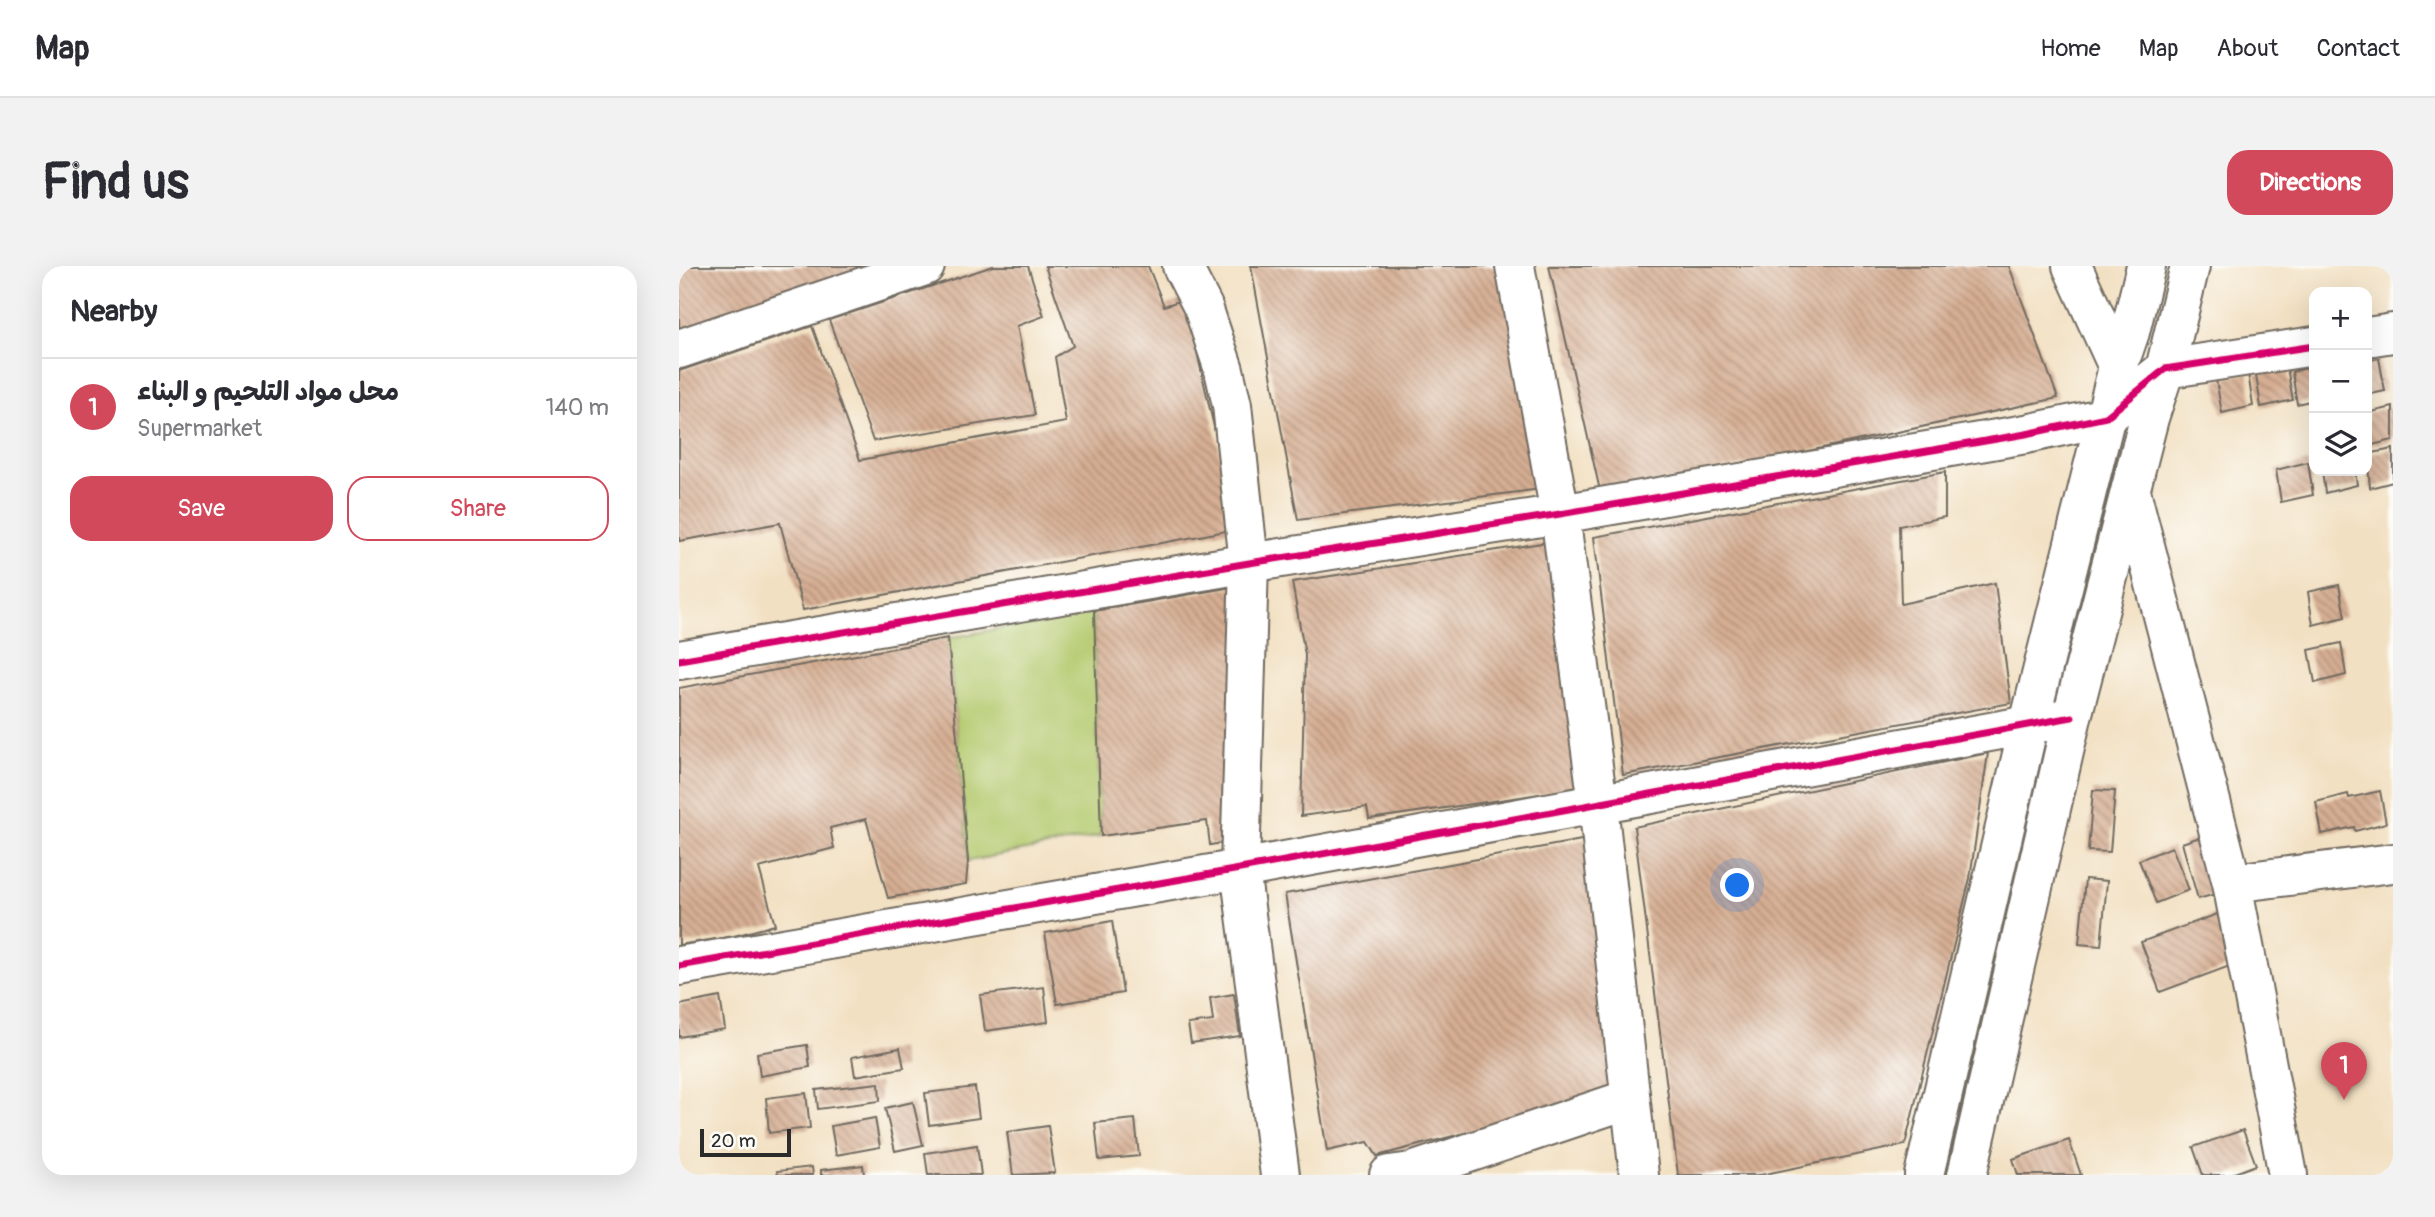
<!DOCTYPE html>
<html lang="en">
<head>
<meta charset="utf-8">
<style>
  body { margin:0; font-family:Pangolin,"Playpen Sans Arabic",sans-serif; background:#f2f2f3; color:#2b2b33 }
  .controls { position:absolute; right:21px; top:21px; display:grid; overflow:hidden; border-radius:14px; box-shadow:0 7px 28px #0002 }
  .controls button { width:63px; height:63px; display:grid; place-items:center; padding:0; border:0; border-bottom:2px solid #e1e1e2; background:#fff; color:#2b2b33; font:35px sans-serif }
  .scale { position:absolute; left:21px; bottom:18px; width:91px; box-sizing:border-box; padding-left:7px; border:4px solid #2b2b2b; border-top:0; font-size:19px; line-height:24px; white-space:nowrap; color:#2b2b2b; -webkit-text-stroke:5px #fdfcf7; paint-order:stroke }
  .you { position:absolute; left:1059px; top:620px; width:24px; height:24px; margin:-18px; border:5px solid #fff; border-radius:50%; background:#1a73e8; box-shadow:0 0 0 10px #1a73e833 }
  .badge { display:grid; place-items:center; width:46px; height:46px; border-radius:50%; background:#d1495b; color:#fff; font-size:23px; font-weight:700 }
  .pin { position:absolute; translate:-50% -58px; filter:drop-shadow(0 2px 4px #0008) }
  .pin::after { content:''; position:absolute; top:37px; width:24px; height:21px; background:inherit; clip-path:polygon(0 0,100% 0,50% 100%) }
  .list { margin:0; padding:0; list-style:none }
  h2 { display:flex; justify-content:space-between; align-items:center; height:91px; margin:0; padding:0 28px; font-size:30px }
  h2 small { font-size:23px; font-weight:400; color:#7c7c81 }
  .list li { display:grid; grid-template-columns:46px 1fr auto; gap:21px; align-items:center; box-sizing:border-box; height:98px; padding:0 28px; border-top:2px solid #e1e1e2 }
  .list b { display:block; font-size:26px; white-space:nowrap }
  .list p { margin:0; font-size:23px; white-space:nowrap; color:#7c7c81 }
  .list em { font-size:23px; font-style:normal; color:#7c7c81 }
  .actions { display:flex; gap:14px; padding:21px 28px }
  .actions a { flex:1; padding:16px 0; border:2px solid #d1495b; border-radius:21px; text-align:center; font-size:24px; color:#d1495b }
  .actions .main { background:#d1495b; color:#fff }
  .icon { flex:none; width:38px; height:38px; fill:none; stroke:currentColor; stroke-width:2; stroke-linecap:round; stroke-linejoin:round }
  .map { position:relative; flex:none; width:1714px; height:909px; overflow:hidden; border-radius:21px }
  header { display:flex; align-items:center; gap:42px; box-sizing:border-box; height:98px; padding:0 35px; background:#fff; border-bottom:2px solid #e1e1e2 }
  header strong { font-size:33px }
  nav { display:flex; gap:38px; margin-inline-start:auto; font-size:24px }
  .intro { display:flex; align-items:center; justify-content:space-between; box-sizing:border-box; height:168px; padding:0 42px }
  h1 { margin:0; font-size:49px }
  .button { padding:18px 32px; border-radius:21px; background:#d1495b; color:#fff; font-size:24px; font-weight:700 }
  main { display:flex; gap:42px; padding:0 42px }
  aside { flex:1; background:#fff; border-radius:21px; box-shadow:0 7px 28px #0002 }
  .map>svg:first-child { display:block }
  .grass { fill:#b3c96d; stroke:#6f7a4c; stroke-width:2 }
  .building { fill:url(#building-back-hatch) }
  .lines { fill:none; stroke-linecap:round; stroke-linejoin:round }
  .minor-casing { stroke:#716a60; stroke-width:42 }
  .minor { stroke:#fff; stroke-width:38 }
  .cycleway-casing { stroke:#fdfcf7; stroke-width:11 }
  .cycleway { stroke:#d6006c; stroke-width:7 }
</style>
</head>
<body>
<header>
<strong>Map</strong>
<nav><a>Home</a><a>Map</a><a>About</a><a>Contact</a></nav>
</header>
<div class="intro"><h1>Find us</h1><a class="button">Directions</a></div>
<main>
<aside>
<h2>Nearby<small></small></h2>
<ul class="list">
<li><span class="badge">1</span><div><b>محل مواد التلحيم و البناء</b><p>Supermarket</p></div><em>140 m</em></li>
</ul>
<div class="actions"><a class="main">Save</a><a>Share</a></div>
</aside>
<div class="map">
<svg width="1714" height="909" viewBox="0 0 1714 909">
  <defs>
    <pattern id="building-back-hatch" width="6" height="6" patternUnits="userSpaceOnUse" patternTransform="scale(1.75)"><rect width="6" height="6" fill="#d6ae93"/><path d="M-1 5l2 2M0 0l6 6M5-1l2 2" fill="none" stroke="#ae8e78"/></pattern>
  </defs>
  <rect width="100%" height="100%" fill="#fdfcf7"/>
  <filter id="ink" filterUnits="userSpaceOnUse"><feTurbulence type="fractalNoise" baseFrequency=".0143" numOctaves="2"/><feDisplacementMap in="SourceGraphic" scale="14" xChannelSelector="R" yChannelSelector="G"/><feConvolveMatrix kernelMatrix="1 2 1 2 8 2 1 2 1" color-interpolation-filters="sRGB"/></filter>
  <filter id="wash" filterUnits="userSpaceOnUse"><feTurbulence type="fractalNoise" baseFrequency=".00686" numOctaves="4" result="noise"/><feDisplacementMap in="SourceGraphic" scale="28" xChannelSelector="R" yChannelSelector="G"/><feGaussianBlur stdDeviation="1.57" result="paint"/><feColorMatrix in="noise" values="0 0 0 0 0 0 0 0 0 0 0 0 0 0 0 0 0 1.4 0 .05"/><feComposite in="paint" operator="in"/></filter>
  <g filter="url(#wash)">
    <rect width="100%" height="100%" fill="#f2e0c2"/>
    <path class="grass" d="M415 345 422 570 289 595 269 372Z"/>
    <g id="blocks">
      <path class="building" d="M0 0H198L0 67Z
        M314 0H349L365 50 338 60 356 149 194 175 150 54Z
        M366 0H469L485 40 506 33 558 263 124 344 101 257 0 275V105L133 60 181 194 387 156 376 91 394 80Z
        M572 0H827L870 222 619 254Z
        M870 0H1330L1379 132 922 229Z
        M1700 92 1706 125 1688 129V95Z
        M1635 100V134L1618 138 1613 106Z
        M1608 102 1614 134 1582 141 1577 109Z
        M1569 107 1574 140 1543 147 1537 114Z
        M1714 141V174L1689 180 1688 147Z
        M1714 183V216L1691 222 1688 188Z
        M1629 196 1634 229 1602 236 1597 204Z
        M1643 205H1676L1678 219 1646 227Z
        M1266 206V251L1220 260 1222 338 1316 317 1332 437 944 509 915 271Z
        M876 275 910 521 690 553 688 541 622 550 626 389 613 316Z
        M565 319 551 576 531 579 528 555 422 570 415 345Z
        M1660 319 1666 351 1634 359 1629 326Z
        M269 372 289 595 287 618 209 632 187 553 151 562 155 582 80 602 96 659 55 670 0 679V422Z
        M1662 377 1667 409 1636 417 1630 384Z
        M1309 487 1291 612 1226 879 1081 909H999L955 561Z
        M1414 524 1436 525 1431 586 1409 585Z
        M1701 525 1707 557 1676 565 1675 561 1643 568 1637 536 1669 528 1670 532Z
        M1530 568 1547 625 1519 633 1503 577Z
        M919 571 931 829 698 890 689 876 648 885 606 628Z
        M1493 581 1510 624 1477 637 1460 594Z
        M1406 613 1428 615 1422 680 1400 678Z
        M1541 647 1559 697 1481 726 1462 676Z
        M433 655 444 727 378 738 366 667Z
        M365 721 369 756 306 765 301 729Z
        M555 728 561 770 512 777 509 758 534 755 531 732Z
        M41 731 46 763 0 771V739Z
        M128 779 131 801 81 810 78 787Z
        M221 782 225 802 176 810 173 791Z
        M200 817 201 835 139 843 137 824Z
        M296 821 300 852 250 859 246 827Z
        M127 827 131 862 90 867 87 832Z
        M234 836 244 879 216 885 206 842Z
        M196 852 201 881 157 889 152 860Z
        M456 853 460 890 420 894 416 857Z
        M369 860 376 907 334 909 328 866Z
        M1564 864 1577 899 1550 909H1524L1514 881Z
        M1390 874 1402 909H1339L1334 893Z
        M298 879 302 909H249L246 887Z
        M184 899 185 909H142V904Z
        M133 901 134 909H99L98 905Z"/>
    </g>
  </g>
  <g filter="url(#ink)">
    <use href="#blocks" fill-opacity="0" stroke="#716a60" stroke-width="2"/>
    <g class="lines">
      <defs>
        <path id="minor" d="M503 0 524 41 545 104 553 139 570 297 561 603 601 909
          M836 0 881 248 919 538 960 909
          M1393 0 1439 101
          M1688 71 1714 67
          M0 83 246 0
          M1453 229 1553 617 1609 909
          M0 394 570 297 881 248 1347 168 1427 151 1486 103 1635 80
          M1553 617 1714 597
          M0 700 561 603 1393 451
          M710 909 733 906 950 833
          M1245 909 1350 458 1439 101 1451 66 1467 0
          M1288 909 1393 451 1470 152 1486 103 1511 0"/>
      </defs>
      <use href="#minor" class="minor-casing"/>
      <use href="#minor" class="minor"/>
      <defs>
        <path id="cycleway" d="M0 394 570 297 881 248 1347 168 1427 151 1486 103 1635 80
          M0 700 561 603 1393 451"/>
      </defs>
      <use href="#cycleway" class="cycleway-casing"/>
      <use href="#cycleway" class="cycleway"/>
    </g>
  </g>
</svg>
<div class="controls">
<button>+</button>
<button>−</button>
<button><svg class="icon" aria-label="layers" viewBox="0 0 24 24"><path d="M12 4l9 5-9 5-9-5zM3 14l9 5 9-5"/></svg></button>
</div>
<div class="scale">20 m</div>
<div class="you"></div>
<div class="pin badge" style="left:1665px;top:834px">1</div>
</div>
</main>
</body>
</html>
